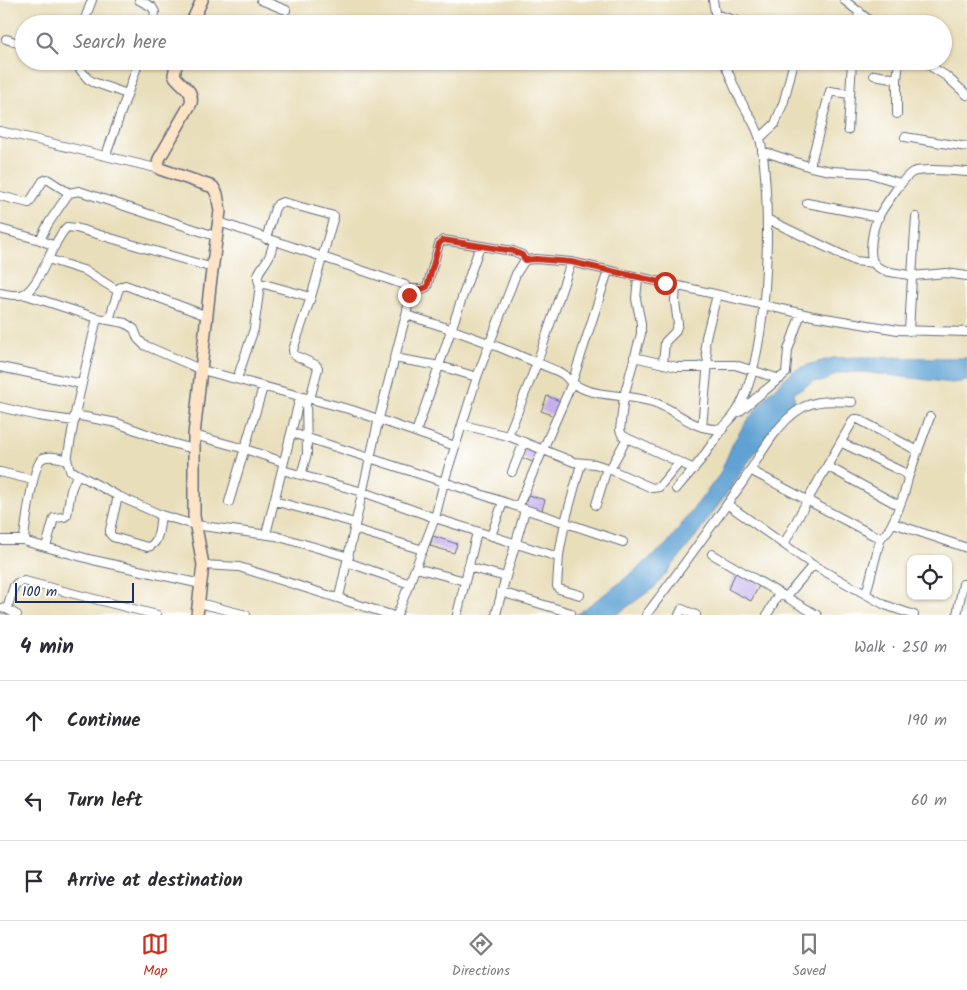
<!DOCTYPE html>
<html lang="en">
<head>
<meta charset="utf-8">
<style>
  body { margin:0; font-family:Kalam,sans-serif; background:#f7f7f7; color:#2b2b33 }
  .controls { position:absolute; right:15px; bottom:15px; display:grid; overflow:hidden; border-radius:10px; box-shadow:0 1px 4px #0004 }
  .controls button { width:45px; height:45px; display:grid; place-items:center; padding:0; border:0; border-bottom:1px solid #e1e1e2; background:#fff; color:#2b2b33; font:25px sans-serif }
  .scale { position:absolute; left:15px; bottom:12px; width:119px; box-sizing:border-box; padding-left:5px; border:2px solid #1b2f5e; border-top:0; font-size:14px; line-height:18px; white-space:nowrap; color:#1b2f5e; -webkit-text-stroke:4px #fff; paint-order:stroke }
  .stop { position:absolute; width:15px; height:15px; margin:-11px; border:4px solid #c8321e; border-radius:50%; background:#fff }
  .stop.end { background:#c8321e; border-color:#fff; box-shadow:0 1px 5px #0008 }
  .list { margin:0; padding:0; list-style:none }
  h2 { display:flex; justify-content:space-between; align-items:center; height:65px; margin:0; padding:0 20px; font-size:21px }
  h2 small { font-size:16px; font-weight:400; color:#7c7c81 }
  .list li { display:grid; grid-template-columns:32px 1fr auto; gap:15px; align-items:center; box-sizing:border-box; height:80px; padding:0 20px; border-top:1px solid #e1e1e2 }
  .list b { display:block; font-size:19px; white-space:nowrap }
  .list em { font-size:16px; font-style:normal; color:#7c7c81 }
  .icon { flex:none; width:28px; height:28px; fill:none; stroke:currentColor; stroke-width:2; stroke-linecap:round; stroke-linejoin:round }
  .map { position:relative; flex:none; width:967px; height:615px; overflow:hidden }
  .search { position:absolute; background:#fff; box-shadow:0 1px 4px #0004; left:15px; right:15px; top:15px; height:55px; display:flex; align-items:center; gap:12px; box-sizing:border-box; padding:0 18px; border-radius:28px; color:#7c7c81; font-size:19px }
  .sheet { height:305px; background:#fff }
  nav { display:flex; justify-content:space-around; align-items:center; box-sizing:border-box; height:70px; border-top:1px solid #e1e1e2; background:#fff; font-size:14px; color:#7c7c81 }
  nav a { display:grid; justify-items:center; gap:2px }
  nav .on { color:#c8321e }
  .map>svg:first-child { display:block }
  .water { fill:#5fa2d3; stroke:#3d6898 }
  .building { fill:#c5afed }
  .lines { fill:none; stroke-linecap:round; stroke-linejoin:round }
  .street-casing { stroke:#636c7e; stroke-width:10 }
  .secondary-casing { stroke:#636c7e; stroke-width:14 }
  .street { stroke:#fff; stroke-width:8 }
  .secondary { stroke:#fee4c6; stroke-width:11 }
  .route { stroke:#c8321e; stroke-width:6 }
</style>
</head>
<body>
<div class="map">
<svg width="967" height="615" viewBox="0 0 967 615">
  <rect width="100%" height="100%" fill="#fff"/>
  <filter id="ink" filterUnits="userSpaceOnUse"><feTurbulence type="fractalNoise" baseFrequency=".02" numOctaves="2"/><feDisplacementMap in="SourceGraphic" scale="10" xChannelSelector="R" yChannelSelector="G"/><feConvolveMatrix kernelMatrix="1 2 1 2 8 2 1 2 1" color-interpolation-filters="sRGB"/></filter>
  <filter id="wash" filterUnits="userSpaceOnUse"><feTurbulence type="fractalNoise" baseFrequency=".0096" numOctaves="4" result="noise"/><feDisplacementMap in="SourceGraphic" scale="20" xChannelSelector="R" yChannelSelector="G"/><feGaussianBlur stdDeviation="1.12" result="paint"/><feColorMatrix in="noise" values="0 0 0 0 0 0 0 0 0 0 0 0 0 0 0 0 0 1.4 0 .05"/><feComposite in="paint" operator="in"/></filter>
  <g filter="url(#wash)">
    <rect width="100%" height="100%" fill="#e9deba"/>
    <path class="water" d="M862 357 967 358V381L952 383 862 372 838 373 822 382 813 381 802 389 794 392 795 403 793 406 778 423 749 461 725 496 690 544 655 587 616 615H576L617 585 666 545 720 474 733 443 744 425 772 390 787 376 795 370 810 364 833 358Z"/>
    <g id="blocks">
      <path class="building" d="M547 396 560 401 555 416 541 411Z
        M524 447 539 453 535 463 520 457Z
        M528 495 545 500 541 513 524 507Z
        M433 536 457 544 454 553 430 546Z
        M736 572 760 584 751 601 728 589Z"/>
    </g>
  </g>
  <g filter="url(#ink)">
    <use href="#blocks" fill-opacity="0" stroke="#636c7e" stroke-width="1"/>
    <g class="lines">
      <defs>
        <path id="street" d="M139 0 152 7 155 12 153 24
          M261 0 286 10
          M713 0 717 24
          M844 0 874 24
          M715 14 747 24
          M83 24 92 0
          M857 24 859 11
          M6 39 24 45
          M64 61 78 67 88 79 93 82 127 94
          M922 61 946 76 967 95
          M874 75 897 79
          M897 114V79L899 61
          M848 130 852 61
          M0 131 160 169
          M905 137 967 147
          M760 138 775 124 784 101 794 61
          M762 151 811 167 831 171 868 173 900 183
          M106 155 139 61
          M810 166 830 91 849 94
          M0 196 29 203 43 181 47 179 69 193
          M807 203 879 217
          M916 217 912 276 946 273 967 276
          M767 219 855 261 874 263
          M219 222 405 285C412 294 408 305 406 315 444 326 479 339 516 354 531 361 547 366 561 373 567 376 568 380 572 383 576 386 582 388 586 390 607 397 631 395 653 402 675 409 690 428 715 429 722 429 726 425 730 420 771 376 772 202 761 143 758 127 748 114 740 99 734 87 729 74 724 61
          M0 229 40 240 55 246
          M266 239 275 208 278 204 283 202 334 216 311 297 293 350 294 355 316 365 318 368 310 399
          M40 240 48 224 69 193 79 191 218 237
          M48 259 86 271 118 291
          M638 278 636 299 641 323V334L624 396 620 430 622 435 627 438 694 469
          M260 285C254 274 262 269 267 260 271 255 272 247 274 241
          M409 289H422L427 287 439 244 443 240 513 251 522 255 525 260
          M0 293C7 294 17 297 24 294 41 285 52 241 67 227L76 228 213 268
          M23 294 97 318 125 323 134 329 138 339 144 345 202 370 352 410 455 446
          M109 320 119 288 125 285 207 316
          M909 331 912 278V276C900 272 885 274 875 265 867 256 873 227 878 217 884 207 904 176 913 172 924 168 955 171 967 172
          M634 357 677 367H698L708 365H735L780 379
          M394 358 440 366 477 377
          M663 364 665 342 675 332 678 324 675 302 676 285
          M0 367 82 384
          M237 379 254 329 260 285 264 284 311 297
          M0 407 38 416 74 421 67 460 70 470 118 496 161 515 195 525 276 536 349 557
          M739 412 786 373 788 350 801 313
          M75 415 117 423 171 443 194 449
          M74 418 97 318
          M463 425 508 436 574 462 595 464 607 468 652 488 659 487 680 462
          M702 427 708 362 705 346 706 337 717 295
          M416 432C438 371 458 308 480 246
          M292 433 444 482 623 542
          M194 435 245 449 283 462
          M508 436 537 363 571 262
          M842 443 905 473 908 478C906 490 892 533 881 537L866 594
          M67 460C60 458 50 455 43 458 33 462 26 524 24 537L27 542 93 560 201 584
          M827 466 898 505
          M610 469 627 438
          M282 470 363 492 435 518 555 556 559 555 565 522 581 464
          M750 470 873 535 881 537
          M0 472 33 480
          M512 472 524 442
          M301 475 307 454 306 399
          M908 478 930 417
          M676 489 700 461 724 427
          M118 496 110 530V534L113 537 147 547C160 545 159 525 161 515
          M274 501 355 523
          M229 502 263 387
          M727 504 813 565 885 605 914 615
          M596 505 607 468
          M518 507 572 383 608 271
          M893 523 967 548
          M354 529 423 550
          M266 534 300 397
          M491 536 503 502
          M0 540H25
          M784 544 807 501 854 419H858L918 451
          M46 547 54 518 64 517 67 515 71 490 77 475
          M712 554 817 615
          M559 555 557 586 559 589 580 595
          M347 562 410 584
          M203 565 239 567 391 615
          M468 567 506 577
          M416 568 465 581
          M501 592 571 613
          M339 597 379 418 406 315
          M786 597 813 565
          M199 603 246 615
          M0 608 7 609 17 615
          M7 609 14 586 17 583 24 581 157 615
          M397 615 435 518 444 482 477 377 516 274 525 260 536 259 571 262 813 316 898 330 967 332
          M457 615 477 532
          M496 615C504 579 516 545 525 510
          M646 615C678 573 709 530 740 486 757 462 774 425 800 409 816 399 835 401 852 402
          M679 615 682 609 696 615
          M767 615 779 593
          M957 615 963 584"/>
        <path id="secondary" d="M191 24 202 0
          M177 61 174 75C180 85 194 89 191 103L159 159 158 165 160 169 213 187 217 194 220 211 210 286 194 435V516L203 565 197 615"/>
      </defs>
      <use href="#street" class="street-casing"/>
      <use href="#secondary" class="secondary-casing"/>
      <use href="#street" class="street"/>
      <use href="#secondary" class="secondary"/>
    </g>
  </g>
  <g class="lines" filter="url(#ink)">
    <path class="route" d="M409 295 408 289H422L427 287 439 244 443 240 513 251 522 255 525 260 536 259 571 262 665 283"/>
  </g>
</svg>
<div class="controls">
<button><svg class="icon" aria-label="locate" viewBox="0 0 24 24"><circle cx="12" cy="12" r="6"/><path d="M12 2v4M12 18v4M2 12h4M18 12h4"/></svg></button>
</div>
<div class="scale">100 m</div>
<div class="stop" style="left:665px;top:283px"></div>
<div class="stop end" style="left:409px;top:295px"></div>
<div class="search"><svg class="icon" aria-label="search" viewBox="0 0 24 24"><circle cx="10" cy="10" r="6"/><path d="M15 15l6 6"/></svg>Search here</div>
</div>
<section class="sheet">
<h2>4 min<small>Walk · 250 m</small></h2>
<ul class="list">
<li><svg class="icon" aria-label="ahead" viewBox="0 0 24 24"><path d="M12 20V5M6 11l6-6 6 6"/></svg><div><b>Continue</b></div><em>190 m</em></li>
<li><svg class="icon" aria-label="left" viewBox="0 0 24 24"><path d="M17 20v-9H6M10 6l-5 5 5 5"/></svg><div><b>Turn left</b></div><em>60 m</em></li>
<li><svg class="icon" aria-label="arrive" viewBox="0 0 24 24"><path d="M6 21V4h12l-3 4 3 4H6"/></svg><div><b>Arrive at destination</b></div></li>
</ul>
</section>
<nav>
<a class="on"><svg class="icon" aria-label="map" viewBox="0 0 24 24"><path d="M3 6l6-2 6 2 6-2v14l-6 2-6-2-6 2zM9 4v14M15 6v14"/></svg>Map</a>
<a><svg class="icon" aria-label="directions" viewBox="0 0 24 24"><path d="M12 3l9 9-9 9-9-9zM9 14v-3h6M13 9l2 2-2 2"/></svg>Directions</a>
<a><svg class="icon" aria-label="saved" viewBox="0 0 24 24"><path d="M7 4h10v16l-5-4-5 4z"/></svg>Saved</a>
</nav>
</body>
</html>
